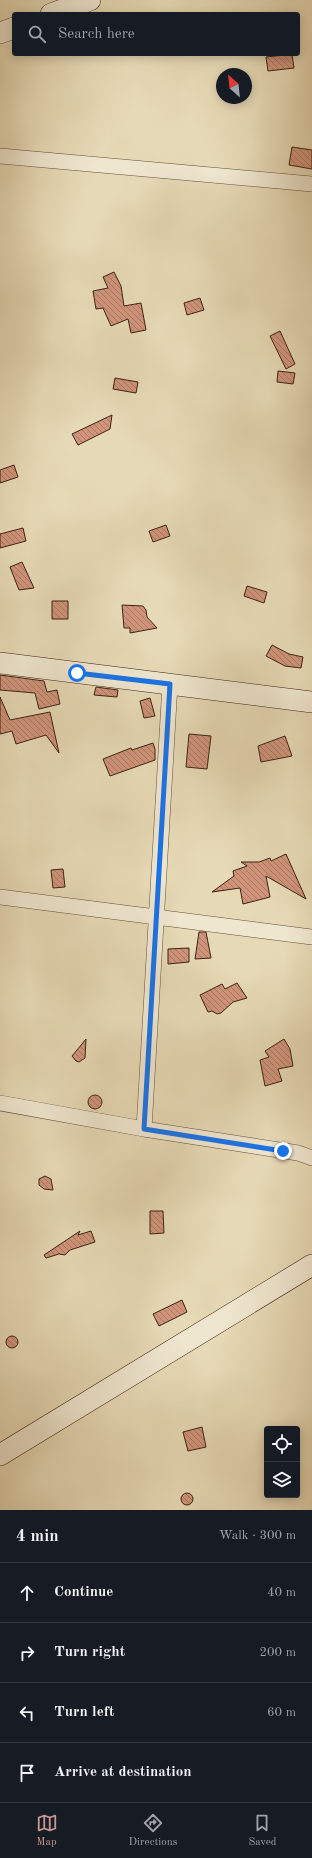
<!DOCTYPE html>
<html lang="en">
<head>
<meta charset="utf-8">
<style>
  body { margin:0; font-family:"Old Standard TT",serif; background:#242831; color:#f1f3f6 }
  .controls { position:absolute; right:12px; bottom:12px; display:grid; overflow:hidden; border-radius:4px; box-shadow:0 2px 10px #0003 }
  .controls button { width:36px; height:36px; display:grid; place-items:center; padding:0; border:0; border-bottom:1px solid #363941; background:#171b24; color:#f1f3f6; font:20px sans-serif }
  .compass { position:absolute; left:216px; top:68px; width:36px; height:36px; border-radius:50%; background:#171b24; box-shadow:0 2px 10px #0003; rotate:333deg }
  .stop { position:absolute; width:12px; height:12px; margin:-9px; border:3px solid #1a73e8; border-radius:50%; background:#fff }
  .stop.end { background:#1a73e8; border-color:#fff; box-shadow:0 1px 4px #0008 }
  .list { margin:0; padding:0; list-style:none }
  h2 { display:flex; justify-content:space-between; align-items:center; height:52px; margin:0; padding:0 16px; font-size:17px }
  h2 small { font-size:13px; font-weight:400; color:#9ea1a6 }
  .list li { display:grid; grid-template-columns:26px 1fr auto; gap:12px; align-items:center; box-sizing:border-box; height:60px; padding:0 16px; border-top:1px solid #363941 }
  .list b { display:block; font-size:15px; white-space:nowrap }
  .list em { font-size:13px; font-style:normal; color:#9ea1a6 }
  .icon { flex:none; width:22px; height:22px; fill:none; stroke:currentColor; stroke-width:2; stroke-linecap:round; stroke-linejoin:round }
  .map { position:relative; flex:none; width:312px; height:1510px; overflow:hidden }
  .search { position:absolute; background:#171b24; box-shadow:0 2px 10px #0003; left:12px; right:12px; top:12px; height:44px; display:flex; align-items:center; gap:10px; box-sizing:border-box; padding:0 14px; border-radius:4px; color:#9ea1a6; font-size:15px }
  .sheet { height:292px; background:#171b24 }
  nav { display:flex; justify-content:space-around; align-items:center; box-sizing:border-box; height:56px; border-top:1px solid #363941; background:#171b24; font-size:11px; color:#9ea1a6 }
  nav a { display:grid; justify-items:center; gap:2px }
  nav .on { color:#c59692 }
  .map>svg:first-child { display:block }
  .building { fill:url(#building-back-hatch); stroke:#3c2113 }
  .lines { fill:none; stroke-linecap:round; stroke-linejoin:round }
  .street-casing { stroke:#664f3c; stroke-width:16 }
  .secondary-casing { stroke:#3c2113; stroke-width:22 }
  .street { stroke:#efe6cf; stroke-width:15 }
  .secondary { stroke:#efe6cf; stroke-width:21 }
  .route { stroke:#1a73e8; stroke-width:5 }
</style>
</head>
<body>
<div class="map">
<svg width="312" height="1510" viewBox="0 0 312 1510">
  <defs>
    <pattern id="building-back-hatch" width="6" height="6" patternUnits="userSpaceOnUse"><rect width="6" height="6" fill="#d0947a"/><path d="M-1 5l2 2M0 0l6 6M5-1l2 2" fill="none" stroke="#aa7863"/></pattern>
  </defs>
  <rect width="100%" height="100%" fill="#e6d9b5"/>
  <filter id="stains"><feTurbulence type="fractalNoise" baseFrequency=".005" numOctaves="4"/><feColorMatrix values="0 0 0 0 .2 0 0 0 0 .09 0 0 0 0 .02 0 0 0 .5 -.17"/></filter>
  <radialGradient id="worn" r=".72"><stop offset=".6" stop-color="#630" stop-opacity="0"/><stop offset="1" stop-color="#630" stop-opacity=".3"/></radialGradient>
  <path class="building" d="M292 54 294 68 268 71 266 57Z
    M292 147 312 150V169L289 165Z
    M114 272 121 286 124 306 141 303 146 330 131 333 128 319 111 326 103 308 96 309 93 291 108 288 103 277Z
    M200 298 204 310 187 315 184 303Z
    M280 331 295 364 286 369 270 336Z
    M278 371 295 373 293 384 277 382Z
    M115 378 138 382 136 393 113 389Z
    M112 415 110 429 78 445 72 434Z
    M14 465 18 477 0 483V470Z
    M166 525 170 536 153 542 149 531Z
    M23 528 26 541 0 548V534Z
    M22 562 34 588 19 590 10 567Z
    M247 586 267 592 264 603 244 596Z
    M52 601H68V619H52Z
    M122 605 143 606 146 610 147 617 157 628 130 633V628H124Z
    M272 645 289 654 303 657 301 668 285 666 266 656Z
    M0 675 44 681 47 692 57 690 60 704 39 709 35 693 0 690Z
    M96 687 118 690 117 697 94 695Z
    M0 697 10 720 50 712 59 753 46 735 16 744 12 731 0 734Z
    M150 698 155 716 144 718 140 701Z
    M189 734 211 736 207 769 186 767Z
    M285 736 292 756 261 762 258 746Z
    M153 743 155 749V760L110 776 103 759 131 748 132 750Z
    M286 854 306 899 266 876 270 897 243 904 240 888 212 892 234 876 233 871 247 866 241 862H259L270 858 271 861Z
    M63 869 65 887 53 888 51 870Z
    M199 932H206L211 958 195 959Z
    M189 948V962L168 964V949Z
    M237 983 247 998 233 1002 221 1013 217 1014 212 1011 208 1012 200 995 222 984 225 989Z
    M86 1039 85 1058 79 1062 76 1061 72 1056Z
    M284 1039 290 1049 293 1066 278 1069 282 1081 265 1086 260 1060 269 1057 265 1051Z
    M88 1102a7 7 0 1 1 14 0a7 7 0 1 1-14 0Z
    M45 1176 51 1179 53 1190 44 1189 39 1185V1179Z
    M150 1211H163L164 1233 150 1234Z
    M80 1231 78 1235 91 1231 95 1242 70 1250 65 1255 59 1254 46 1258 44 1255Z
    M182 1300 187 1312 159 1326 153 1314Z
    M6 1342a6 6 0 1 1 12 0a6 6 0 1 1-12 0Z
    M202 1427 206 1447 188 1451 183 1432Z
    M181 1499a6 6 0 1 1 12 0a6 6 0 1 1-12 0Z"/>
  <g class="lines">
    <defs>
      <path id="street" d="M0 156 312 184
        M0 897 312 937
        M0 1103 144 1129 298 1153 312 1158
        M144 1129 170 684"/>
      <path id="secondary" d="M51 14 90 0
        M0 33 14 28
        M0 663 312 702
        M0 1455 312 1265"/>
    </defs>
    <use href="#street" class="street-casing"/>
    <use href="#secondary" class="secondary-casing"/>
    <use href="#street" class="street"/>
    <use href="#secondary" class="secondary"/>
  </g>
  <g class="lines">
    <path class="route" d="M77 673 170 684 144 1129 283 1151"/>
  </g>
  <rect width="100%" height="100%" filter="url(#stains)"/>
  <rect width="100%" height="100%" fill="url(#worn)"/>
</svg>
<div class="controls">
<button><svg class="icon" aria-label="locate" viewBox="0 0 24 24"><circle cx="12" cy="12" r="6"/><path d="M12 2v4M12 18v4M2 12h4M18 12h4"/></svg></button>
<button><svg class="icon" aria-label="layers" viewBox="0 0 24 24"><path d="M12 4l9 5-9 5-9-5zM3 14l9 5 9-5"/></svg></button>
</div>
<svg class="compass" viewBox="-18 -18 36 36"><path d="M0-13l5 13h-10z" fill="#e53935"/><path d="M0 13l5-13h-10z" fill="#9ea1a6"/></svg>
<div class="stop" style="left:77px;top:673px"></div>
<div class="stop end" style="left:283px;top:1151px"></div>
<div class="search"><svg class="icon" aria-label="search" viewBox="0 0 24 24"><circle cx="10" cy="10" r="6"/><path d="M15 15l6 6"/></svg>Search here</div>
</div>
<section class="sheet">
<h2>4 min<small>Walk · 300 m</small></h2>
<ul class="list">
<li><svg class="icon" aria-label="ahead" viewBox="0 0 24 24"><path d="M12 20V5M6 11l6-6 6 6"/></svg><div><b>Continue</b></div><em>40 m</em></li>
<li><svg class="icon" aria-label="right" viewBox="0 0 24 24"><path d="M7 20v-9h11M14 6l5 5-5 5"/></svg><div><b>Turn right</b></div><em>200 m</em></li>
<li><svg class="icon" aria-label="left" viewBox="0 0 24 24"><path d="M17 20v-9H6M10 6l-5 5 5 5"/></svg><div><b>Turn left</b></div><em>60 m</em></li>
<li><svg class="icon" aria-label="arrive" viewBox="0 0 24 24"><path d="M6 21V4h12l-3 4 3 4H6"/></svg><div><b>Arrive at destination</b></div></li>
</ul>
</section>
<nav>
<a class="on"><svg class="icon" aria-label="map" viewBox="0 0 24 24"><path d="M3 6l6-2 6 2 6-2v14l-6 2-6-2-6 2zM9 4v14M15 6v14"/></svg>Map</a>
<a><svg class="icon" aria-label="directions" viewBox="0 0 24 24"><path d="M12 3l9 9-9 9-9-9zM9 14v-3h6M13 9l2 2-2 2"/></svg>Directions</a>
<a><svg class="icon" aria-label="saved" viewBox="0 0 24 24"><path d="M7 4h10v16l-5-4-5 4z"/></svg>Saved</a>
</nav>
</body>
</html>
